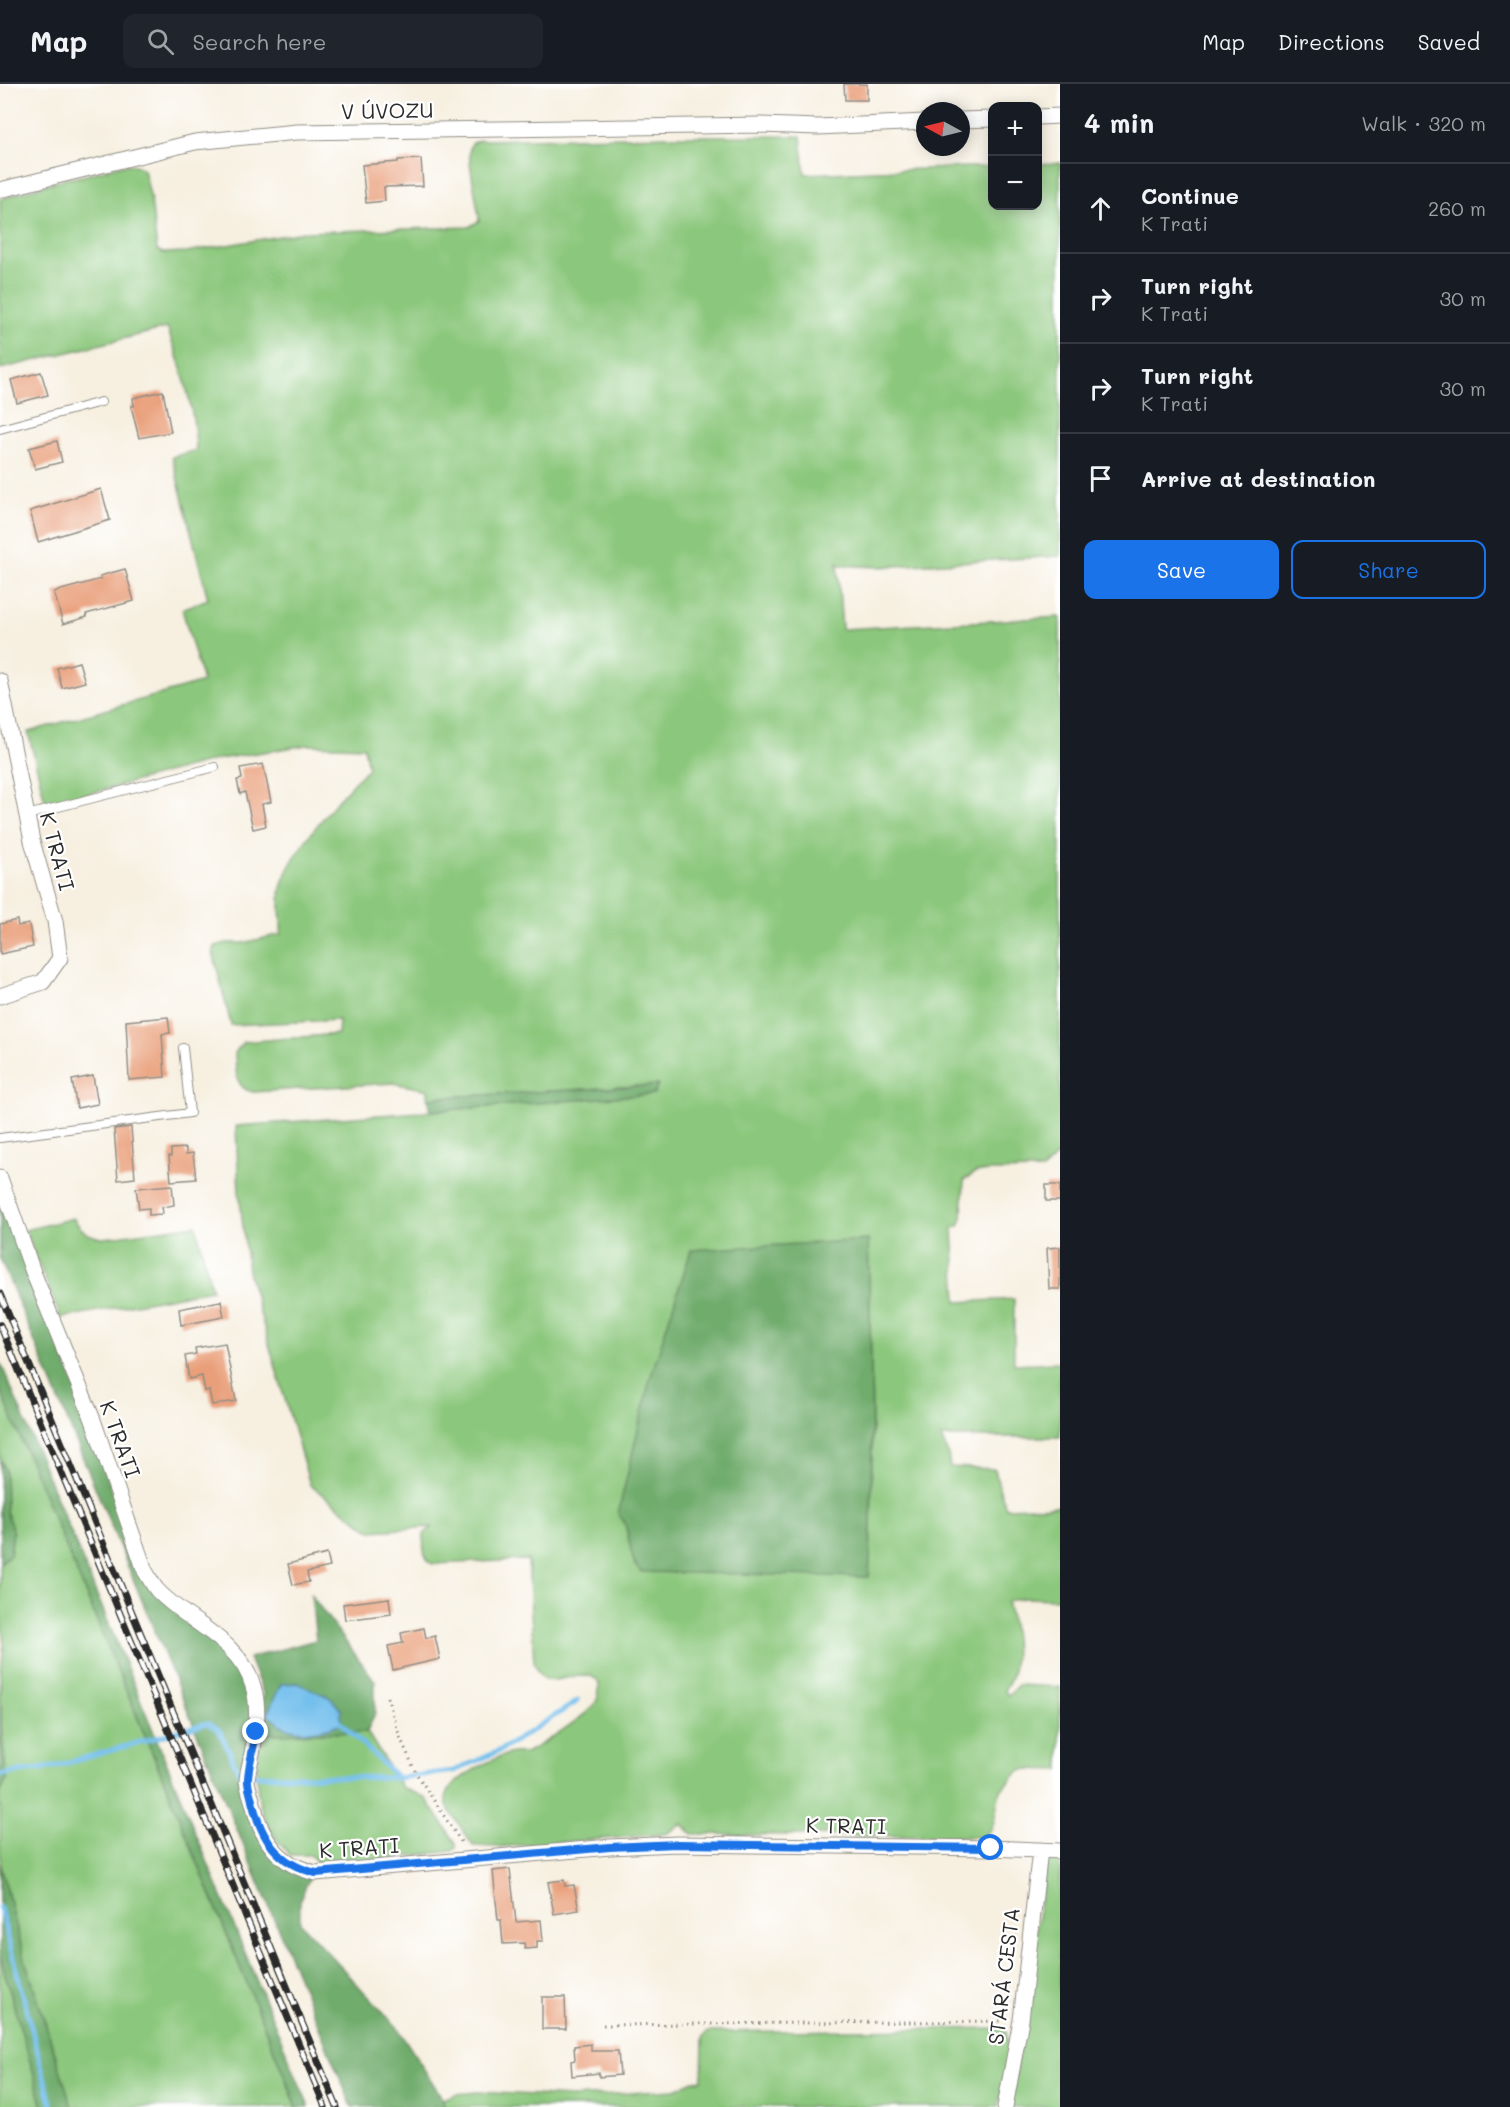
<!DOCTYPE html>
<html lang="en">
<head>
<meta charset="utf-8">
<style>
  body { margin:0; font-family:Mali,sans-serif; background:#20242c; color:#f1f3f6 }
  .controls { position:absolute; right:18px; top:18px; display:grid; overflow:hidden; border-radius:12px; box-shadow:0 3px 15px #0003 }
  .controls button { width:54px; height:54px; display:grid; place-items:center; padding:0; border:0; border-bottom:2px solid #363941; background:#171b24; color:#f1f3f6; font:30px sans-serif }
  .compass { position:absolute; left:916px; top:18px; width:54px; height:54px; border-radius:50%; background:#171b24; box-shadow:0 3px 15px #0003; rotate:277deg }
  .stop { position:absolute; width:18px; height:18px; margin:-14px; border:4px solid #1a73e8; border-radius:50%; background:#fff }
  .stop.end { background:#1a73e8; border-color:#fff; box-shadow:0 2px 6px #0008 }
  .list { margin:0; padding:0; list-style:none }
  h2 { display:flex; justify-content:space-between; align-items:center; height:78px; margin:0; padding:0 24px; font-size:26px }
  h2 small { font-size:20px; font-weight:400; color:#9ea1a6 }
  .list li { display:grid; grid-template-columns:39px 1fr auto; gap:18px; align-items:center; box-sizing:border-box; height:90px; padding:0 24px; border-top:2px solid #363941 }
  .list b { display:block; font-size:22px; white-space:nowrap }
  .list p { margin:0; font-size:20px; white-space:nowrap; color:#9ea1a6 }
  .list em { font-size:20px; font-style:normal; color:#9ea1a6 }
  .actions { display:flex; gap:12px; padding:18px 24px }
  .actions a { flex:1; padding:14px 0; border:2px solid #1a73e8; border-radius:12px; text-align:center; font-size:21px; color:#1a73e8 }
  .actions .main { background:#1a73e8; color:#fff }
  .icon { flex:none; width:33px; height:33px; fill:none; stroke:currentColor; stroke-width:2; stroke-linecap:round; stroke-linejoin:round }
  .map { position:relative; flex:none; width:1060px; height:2023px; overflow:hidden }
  header { display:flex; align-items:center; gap:36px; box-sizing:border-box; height:84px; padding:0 30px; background:#171b24; border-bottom:2px solid #363941 }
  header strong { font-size:28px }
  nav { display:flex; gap:33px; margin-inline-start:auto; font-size:21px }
  .search { width:420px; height:54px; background:#20242c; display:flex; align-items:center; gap:15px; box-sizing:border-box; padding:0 21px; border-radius:12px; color:#9ea1a6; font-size:22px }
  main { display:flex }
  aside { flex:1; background:#171b24 }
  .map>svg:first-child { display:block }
  .green { fill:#8bc77c; stroke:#5b7954; stroke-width:1.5; fill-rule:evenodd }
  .forest { fill:#70ac6c; stroke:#4e6c4c; stroke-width:1.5 }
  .water { fill:#73bfed; stroke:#4f758c; stroke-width:1.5 }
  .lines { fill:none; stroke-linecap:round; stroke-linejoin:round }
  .stream { stroke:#73bfed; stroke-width:5 }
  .building { fill:#e99f79 }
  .lane-casing { stroke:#918e86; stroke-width:10 }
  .street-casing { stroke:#918e86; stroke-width:17 }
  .path { stroke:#918e86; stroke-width:3; stroke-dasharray:1.5 4.5; stroke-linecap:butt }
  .lane { stroke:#fff; stroke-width:8 }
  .street { stroke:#fff; stroke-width:15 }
  .rail-casing { stroke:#2b2b2b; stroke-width:7 }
  .rail { stroke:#fff; stroke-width:4.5; stroke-dasharray:14; stroke-linecap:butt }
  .route { stroke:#1a73e8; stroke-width:8 }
  .labels { text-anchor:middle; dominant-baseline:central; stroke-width:4.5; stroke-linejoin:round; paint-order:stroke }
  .street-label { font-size:21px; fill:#2b2b2b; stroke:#fff }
</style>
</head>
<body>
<header>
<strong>Map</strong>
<div class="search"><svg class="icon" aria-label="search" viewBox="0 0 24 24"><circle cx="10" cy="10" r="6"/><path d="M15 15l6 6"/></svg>Search here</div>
<nav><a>Map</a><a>Directions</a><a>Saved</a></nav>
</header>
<main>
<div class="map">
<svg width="1060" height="2023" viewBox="0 0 1060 2023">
  <rect width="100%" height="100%" fill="#fff"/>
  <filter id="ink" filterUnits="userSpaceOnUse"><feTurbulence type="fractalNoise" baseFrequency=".0167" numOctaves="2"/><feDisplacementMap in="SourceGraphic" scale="12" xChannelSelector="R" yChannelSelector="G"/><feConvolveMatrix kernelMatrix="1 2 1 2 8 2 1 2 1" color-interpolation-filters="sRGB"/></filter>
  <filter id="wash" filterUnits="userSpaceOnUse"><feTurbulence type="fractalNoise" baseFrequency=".008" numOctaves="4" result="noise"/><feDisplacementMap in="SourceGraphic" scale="24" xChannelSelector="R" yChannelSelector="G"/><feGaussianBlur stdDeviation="1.35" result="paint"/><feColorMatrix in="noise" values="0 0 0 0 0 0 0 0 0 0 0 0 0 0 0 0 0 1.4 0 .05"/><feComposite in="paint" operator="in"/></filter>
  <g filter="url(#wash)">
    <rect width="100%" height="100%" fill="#f7f0e1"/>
    <path class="green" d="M669 52H801L805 90 992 82V122H1038V80L1060 79V472L878 483 838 481 837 477 842 545 1060 533V1067L1052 1077 1042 1086 988 1087 975 1089 964 1096 962 1134 959 1142 953 1144 957 1218 1014 1215V1280L1060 1278V1353H941L948 1370 950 1383 995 1385 999 1403 1006 1424 1060 1422V1515L1023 1514 1007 1517C1013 1540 1019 1571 1011 1594 1009 1599 1006 1601 1004 1607L1008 1611 1018 1601 1060 1603V1686L1022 1685C1016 1691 1005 1699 1001 1707 993 1723 1000 1745 980 1753L692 1750 682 1740 666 1750 498 1763 473 1762 448 1724C446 1719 445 1715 447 1710 453 1694 496 1672 513 1669 517 1668 522 1670 527 1668 537 1664 585 1632 592 1623 599 1616 600 1606 598 1597L591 1592C584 1592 577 1592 570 1593 550 1597 544 1603 534 1579L528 1476 432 1480C422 1473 423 1461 424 1450L432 1443 371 1447 310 1401 248 1188 239 1108 236 1042 524 1020 658 1001 428 1014V1006L393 999 253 1008C234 1005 236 985 235 969L243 958 338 950 339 936 231 941 213 868 215 862 226 859H243L281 850C282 836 278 818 281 804 287 771 344 708 368 684L364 663 307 661 219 675 46 721 28 648 203 598 182 525 208 515 172 373 196 366C195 325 182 283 167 244L0 285V115L67 94C85 95 120 77 135 81 138 82 141 84 144 86L151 116 157 166 163 169 186 168 304 148 469 143 479 137C479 122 465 70 471 61 473 58 475 58 479 56ZM868 1157C871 1269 875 1381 869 1493L635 1482 624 1436 826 1160Z
      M73 1134C82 1147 87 1152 103 1154L196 1141 212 1206 61 1234 25 1146Z
      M0 1305 172 1716 297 2023H72L25 1876 0 1779V1709L7 1695 1 1645 0 1595 4 1560 0 1528V1479L10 1471 13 1447 6 1427 5 1386 0 1375Z
      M367 1648 402 1704 425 1713 456 1759V1764L453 1767 346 1779H318L310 1771H290C253 1733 254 1700 260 1650Z
      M1052 1772H1060V2023H1011L1046 1775Z
      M0 1872 43 2023H0Z
      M998 1944 1006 1947 1009 1965 998 2023H444L443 2015 456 2010 477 2008 572 2013 673 2006 694 1997 702 1996 703 1953 708 1948Z"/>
    <path class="forest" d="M658 1001 654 1010 431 1027 428 1014Z
      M0 1111 90 1340 137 1482 227 1570 242 1591 251 1614 252 1642 243 1698 268 1769 286 1785 310 1793 300 1815V1839L397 1943 443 2015 444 2023H352L0 1174Z
      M868 1156C871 1268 874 1381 869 1493L641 1488C625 1472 634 1446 618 1430L650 1295 691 1166Z
      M0 1277 309 2023H297L172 1716 0 1305Z
      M0 1375 5 1386 6 1427 13 1447 10 1471 0 1479Z
      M311 1511 375 1597V1629L367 1648 260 1650 263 1609 249 1574 316 1556Z
      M0 1599 1 1645 7 1695 0 1709Z
      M0 1779 25 1876 72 2023H43L0 1872Z"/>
    <path class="water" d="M297 1599 329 1613 341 1625V1639C327 1647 299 1651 283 1642 278 1639 273 1634 267 1630L281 1600Z"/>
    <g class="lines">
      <path class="stream" d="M341 1639 398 1694
        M0 1691 53 1683 207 1639 219 1646 240 1691 398 1694 454 1687 501 1666 578 1617
        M0 1824 52 2023"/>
    </g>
    <g id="blocks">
      <path class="building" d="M844 0H867V16H845Z
        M421 75 423 102 384 103 385 117 366 119 362 81 398 78V76Z
        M41 288 48 311 17 319 11 296Z
        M163 307 171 348 139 354 131 322H134L133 314Z
        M57 357 62 378 35 385 29 364Z
        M101 405 110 436 38 458 30 427Z
        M125 485 134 517 86 530 87 533 63 540 54 508 101 495 100 492Z
        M79 578 85 598 62 604 57 584Z
        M263 680 271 718 262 720 266 742 253 745 245 708 240 710 237 696 242 695 240 684Z
        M17 836 18 842 29 840 33 863 0 870V840Z
        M168 933 170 949 162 950 165 993 129 996 126 937Z
        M93 992 98 1020 77 1024 72 996Z
        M131 1043 135 1094 118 1096 114 1045Z
        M186 1064V1070L193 1069 196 1095 171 1097 169 1072H171V1065Z
        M172 1101 174 1121 162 1123 163 1130 149 1131V1124L139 1125 136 1104Z
        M1046 1101H1060V1117H1046Z
        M1060 1163V1205H1049L1047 1164Z
        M221 1217 224 1233 181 1241 179 1225Z
        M225 1259 236 1317 212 1321 209 1306 205 1307 202 1292 189 1295 185 1272 196 1270 195 1264Z
        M327 1470 330 1483 307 1488 309 1498 293 1501 288 1480Z
        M389 1514 391 1530 345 1536 343 1520Z
        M424 1544 426 1554 435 1552 440 1575 393 1586 388 1562 403 1559 401 1549Z
        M510 1785 516 1838 541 1836 543 1857H537V1864L525 1865 524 1859 503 1860 501 1836H498L493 1787Z
        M564 1796 565 1802 574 1801 579 1826 554 1830 548 1798Z
        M542 1913H565L566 1945H542Z
        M591 1960V1967H618L620 1991 599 1993V1989L572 1992 571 1977 575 1976 574 1962Z"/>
    </g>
  </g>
  <g filter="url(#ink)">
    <use href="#blocks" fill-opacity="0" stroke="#918e86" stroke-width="1.5"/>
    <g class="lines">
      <defs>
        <path id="lane" d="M0 345 101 318
          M27 731 215 683
          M0 1054 190 1029 183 964"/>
        <path id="street" d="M1038 33 1060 32
          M961 36 992 35
          M0 106 195 58 297 48 761 41 818 43 925 38
          M0 597 32 757 55 837 60 874 43 898 0 912
          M0 1094 33 1188 93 1336 145 1487C149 1493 152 1500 157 1506 188 1539 240 1556 253 1602 260 1625 256 1651 251 1674 250 1681 247 1690 247 1697 248 1704 251 1712 253 1719 261 1756 279 1781 316 1789L610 1763 677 1760 991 1764 1060 1767
          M1005 2023 1021 1936 1040 1766"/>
      </defs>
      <use href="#lane" class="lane-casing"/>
      <use href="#street" class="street-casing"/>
      <path class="path" d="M387 1613 400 1653 416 1689 463 1761
        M603 1941 1004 1937"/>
      <use href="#lane" class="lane"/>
      <use href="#street" class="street"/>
      <defs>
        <path id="rail" d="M0 1210 337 2023
          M0 1241 325 2023"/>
      </defs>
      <use href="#rail" class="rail-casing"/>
      <use href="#rail" class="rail"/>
    </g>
  </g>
  <g class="lines" filter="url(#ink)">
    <path class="route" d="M256 1648C254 1663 249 1679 248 1694 247 1702 251 1710 252 1717 261 1754 277 1780 316 1789L610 1763 677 1760 991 1764"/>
  </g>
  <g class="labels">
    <g class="street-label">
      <text transform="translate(387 26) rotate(-1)">V ÚVOZU</text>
      <text transform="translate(58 767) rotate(75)">K TRATI</text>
      <text transform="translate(121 1355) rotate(70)">K TRATI</text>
      <text transform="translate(846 1741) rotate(1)">K TRATI</text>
      <text transform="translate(359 1763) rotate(-4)">K TRATI</text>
      <text transform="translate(1003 1892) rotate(-83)">STARÁ CESTA</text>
    </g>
  </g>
</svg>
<div class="controls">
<button>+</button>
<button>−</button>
</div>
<svg class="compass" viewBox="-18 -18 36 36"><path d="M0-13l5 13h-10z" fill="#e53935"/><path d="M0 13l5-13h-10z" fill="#9ea1a6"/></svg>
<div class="stop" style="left:991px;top:1764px"></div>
<div class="stop end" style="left:256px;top:1648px"></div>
</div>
<aside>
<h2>4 min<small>Walk · 320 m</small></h2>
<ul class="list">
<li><svg class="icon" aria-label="ahead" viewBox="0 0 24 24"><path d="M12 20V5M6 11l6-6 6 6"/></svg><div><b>Continue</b><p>K Trati</p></div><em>260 m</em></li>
<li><svg class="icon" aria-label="right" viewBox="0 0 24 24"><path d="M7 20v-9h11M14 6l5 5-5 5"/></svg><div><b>Turn right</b><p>K Trati</p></div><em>30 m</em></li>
<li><svg class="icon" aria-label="right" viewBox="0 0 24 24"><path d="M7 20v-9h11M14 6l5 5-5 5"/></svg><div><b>Turn right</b><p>K Trati</p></div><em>30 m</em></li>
<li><svg class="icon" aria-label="arrive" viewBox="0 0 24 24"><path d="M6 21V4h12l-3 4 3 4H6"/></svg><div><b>Arrive at destination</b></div></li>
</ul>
<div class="actions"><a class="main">Save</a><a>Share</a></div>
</aside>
</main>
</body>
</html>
